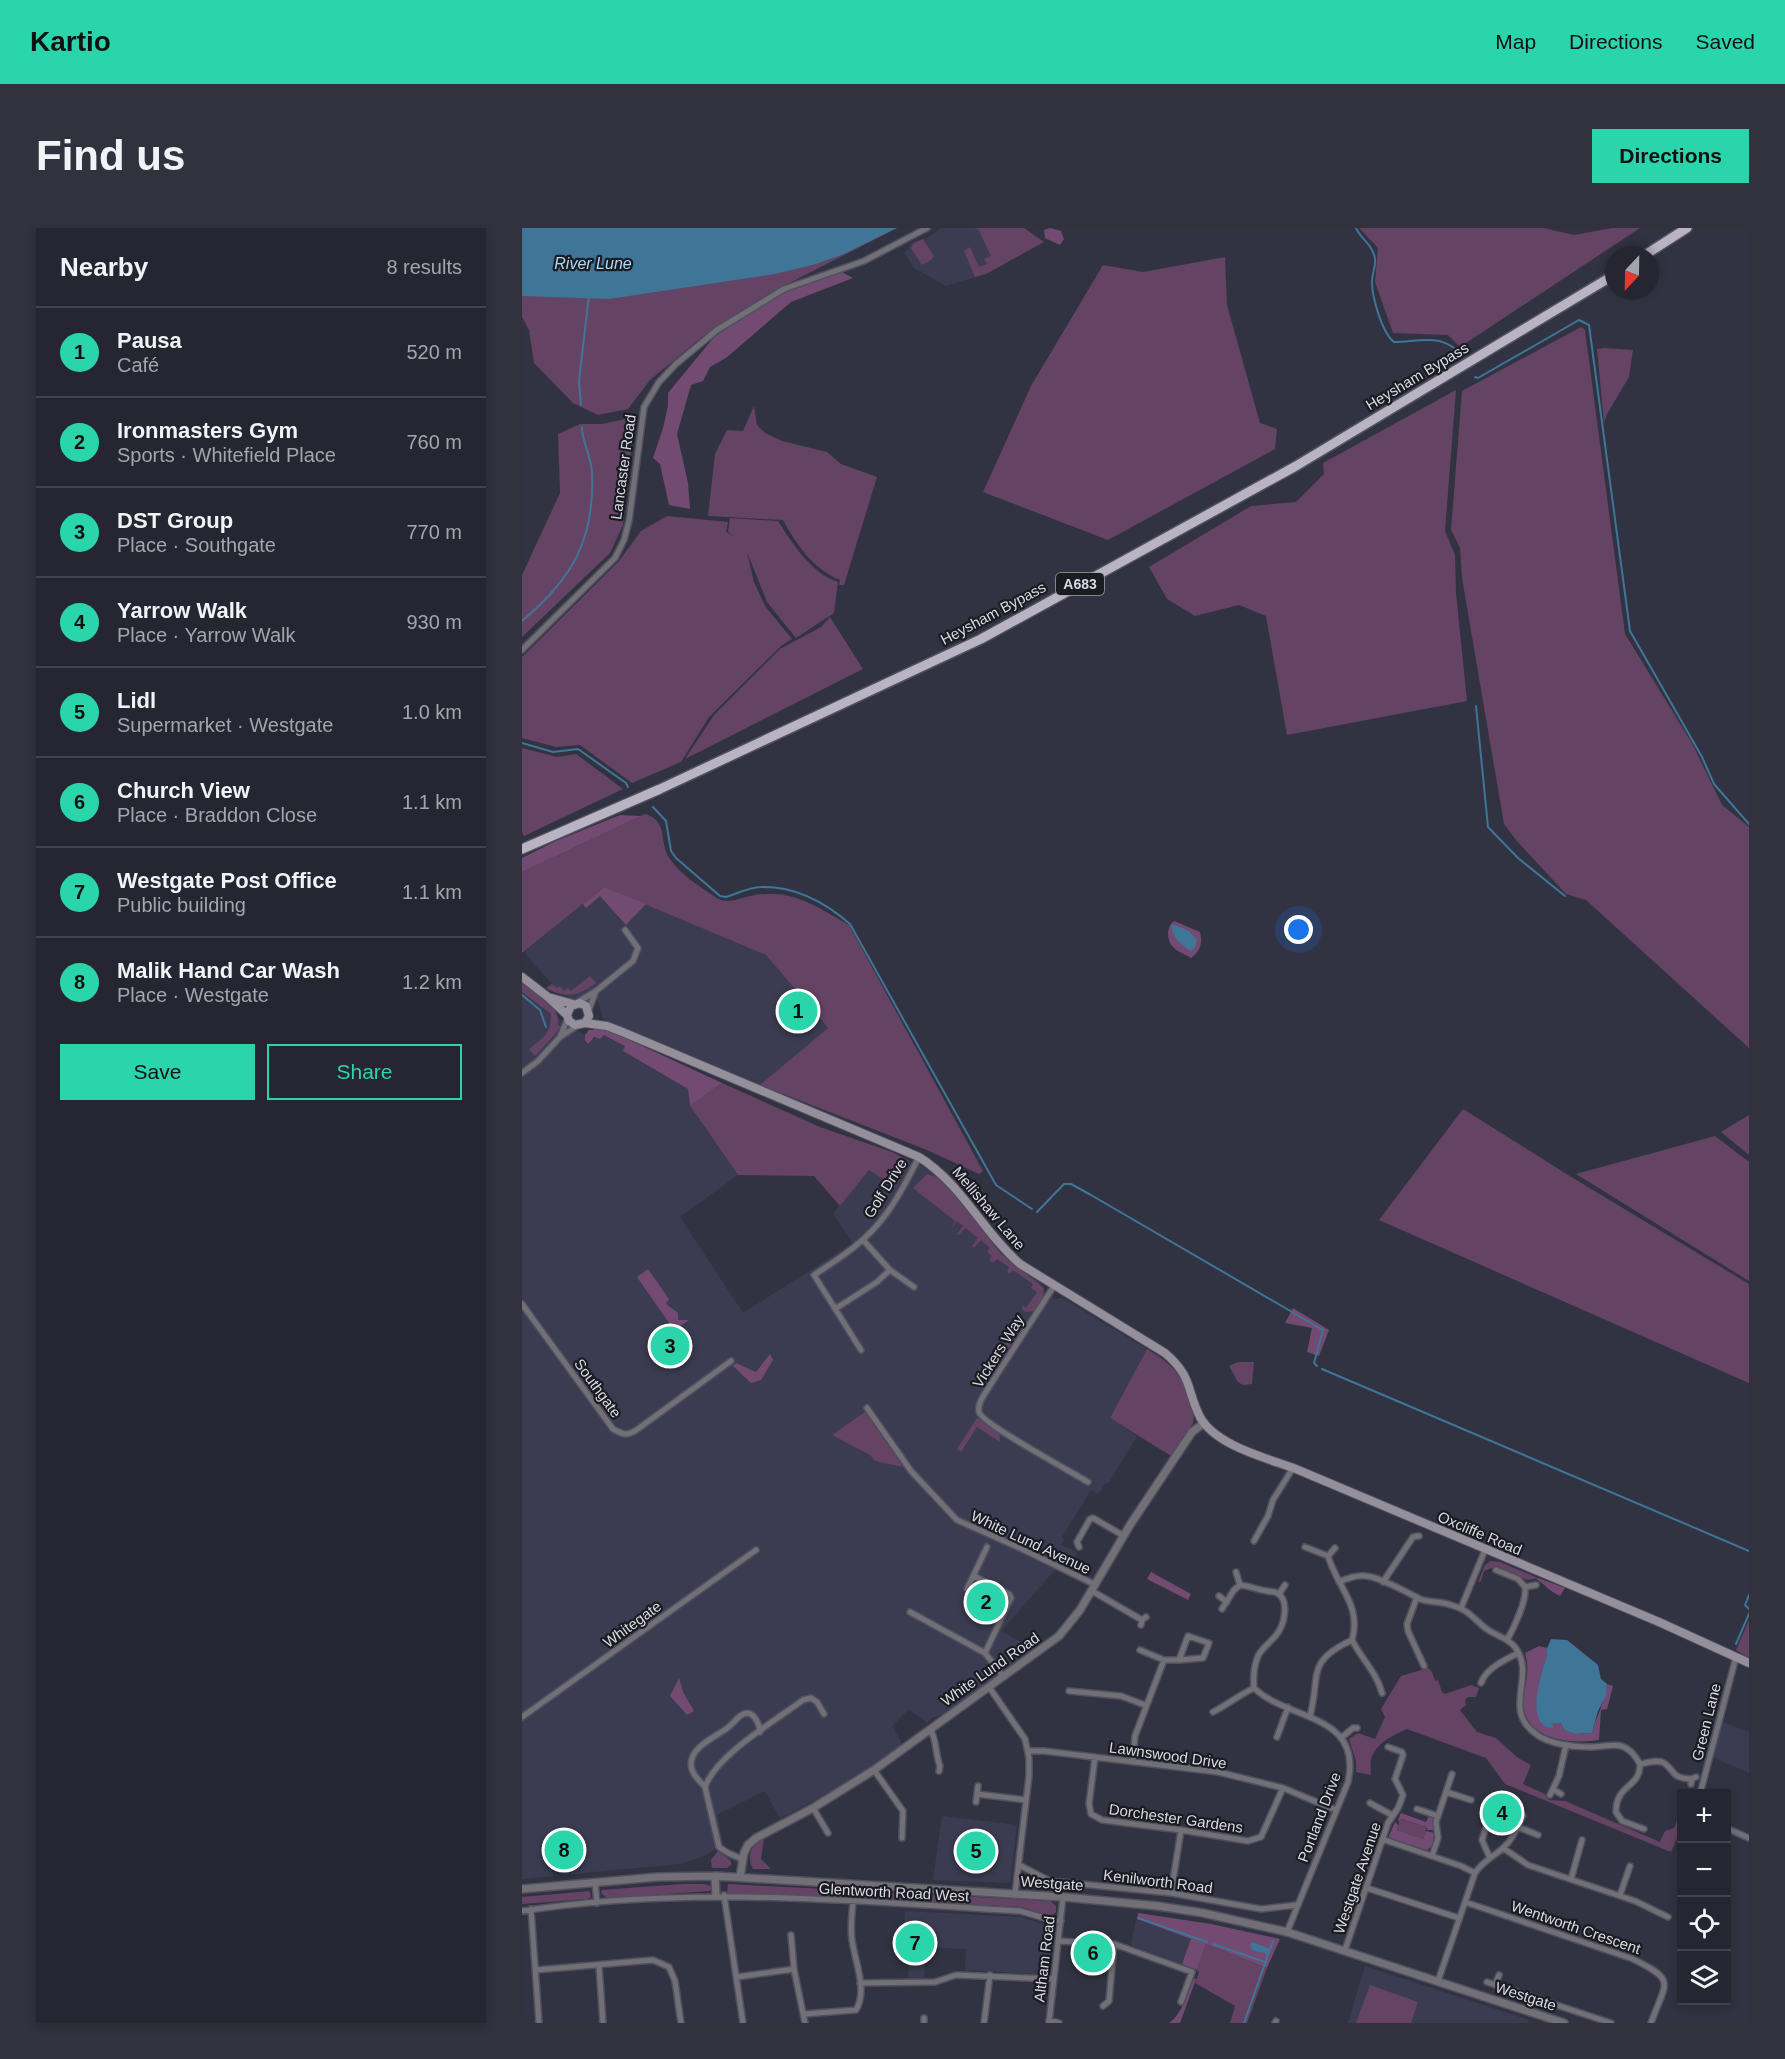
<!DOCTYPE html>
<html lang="en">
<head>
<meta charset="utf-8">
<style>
  body { margin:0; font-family:Arial,sans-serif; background:#32323e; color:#f1f3f6 }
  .controls { position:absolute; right:18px; bottom:18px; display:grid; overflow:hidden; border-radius:0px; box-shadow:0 3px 9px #0003 }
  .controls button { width:54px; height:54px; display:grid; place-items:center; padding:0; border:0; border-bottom:2px solid #42434d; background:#262632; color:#f1f3f6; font:30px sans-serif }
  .compass { position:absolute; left:1083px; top:18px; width:54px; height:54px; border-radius:50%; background:#262632; box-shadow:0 3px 9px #0003; rotate:202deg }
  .you { position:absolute; left:777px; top:702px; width:21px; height:21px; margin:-15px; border:4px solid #fff; border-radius:50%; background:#1a73e8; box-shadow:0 0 0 9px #1a73e833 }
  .badge { display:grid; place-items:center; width:39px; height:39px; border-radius:50%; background:#2ad5ac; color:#111; font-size:20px; font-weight:700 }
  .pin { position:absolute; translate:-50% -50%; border:3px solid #fff; box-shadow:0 2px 6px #0006 }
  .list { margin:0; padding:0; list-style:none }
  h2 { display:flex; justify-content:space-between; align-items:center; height:78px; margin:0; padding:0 24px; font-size:26px }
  h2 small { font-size:20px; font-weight:400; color:#a4a5ac }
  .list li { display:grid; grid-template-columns:39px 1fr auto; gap:18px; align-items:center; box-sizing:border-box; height:90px; padding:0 24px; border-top:2px solid #42434d }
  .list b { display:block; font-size:22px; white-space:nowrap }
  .list p { margin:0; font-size:20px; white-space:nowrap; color:#a4a5ac }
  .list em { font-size:20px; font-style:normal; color:#a4a5ac }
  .actions { display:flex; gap:12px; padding:18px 24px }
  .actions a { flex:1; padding:14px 0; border:2px solid #2ad5ac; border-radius:0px; text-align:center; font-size:21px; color:#2ad5ac }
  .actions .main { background:#2ad5ac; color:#111 }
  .icon { flex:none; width:33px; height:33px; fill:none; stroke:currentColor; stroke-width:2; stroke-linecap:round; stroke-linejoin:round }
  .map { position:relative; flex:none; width:1227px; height:1795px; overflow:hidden; border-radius:0px }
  header { display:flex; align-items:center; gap:36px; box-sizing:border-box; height:84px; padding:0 30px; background:#2ad5ac; color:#111 }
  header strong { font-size:28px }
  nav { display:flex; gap:33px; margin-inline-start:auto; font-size:21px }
  .intro { display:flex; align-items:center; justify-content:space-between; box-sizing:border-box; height:144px; padding:0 36px }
  h1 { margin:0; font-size:42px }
  .button { padding:15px 27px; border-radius:0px; background:#2ad5ac; color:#111; font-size:21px; font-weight:700 }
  main { display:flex; gap:36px; padding:0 36px }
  aside { flex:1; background:#262632; border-radius:0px; box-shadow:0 3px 9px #0003 }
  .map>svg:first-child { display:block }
  .built { fill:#3b3c51 }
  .green { fill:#654364 }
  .forest { fill:#734b72 }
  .water { fill:#3f7597 }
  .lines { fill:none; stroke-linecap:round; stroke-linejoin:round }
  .stream { stroke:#3f7597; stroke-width:2 }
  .minor-casing { stroke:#50515f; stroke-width:8 }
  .tertiary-casing { stroke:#50515f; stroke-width:10 }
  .secondary-casing { stroke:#50515f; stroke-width:10 }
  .trunk-casing { stroke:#50515f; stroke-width:12 }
  .minor { stroke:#726f76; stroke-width:5 }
  .tertiary { stroke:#726f76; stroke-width:7 }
  .secondary { stroke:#948f9b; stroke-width:8 }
  .trunk { stroke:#bab3c4; stroke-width:9 }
  .labels { text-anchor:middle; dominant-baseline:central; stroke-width:4.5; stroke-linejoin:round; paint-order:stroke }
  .shield { fill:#1b1b22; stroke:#9fa0a9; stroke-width:1.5 }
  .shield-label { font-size:14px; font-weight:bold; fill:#d8d9e3 }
  .street-label { font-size:15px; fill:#d8d9e3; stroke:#1b1b22 }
  .water-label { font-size:16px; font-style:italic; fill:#abd9f9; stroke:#1b1b22 }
</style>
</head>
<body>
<header>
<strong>Kartio</strong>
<nav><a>Map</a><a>Directions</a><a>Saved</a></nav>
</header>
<div class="intro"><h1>Find us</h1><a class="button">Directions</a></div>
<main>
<aside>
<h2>Nearby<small>8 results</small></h2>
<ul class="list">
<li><span class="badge">1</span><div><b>Pausa</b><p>Café</p></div><em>520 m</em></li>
<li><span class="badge">2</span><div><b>Ironmasters Gym</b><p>Sports · Whitefield Place</p></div><em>760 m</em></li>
<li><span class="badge">3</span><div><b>DST Group</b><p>Place · Southgate</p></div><em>770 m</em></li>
<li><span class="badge">4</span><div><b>Yarrow Walk</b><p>Place · Yarrow Walk</p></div><em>930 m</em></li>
<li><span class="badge">5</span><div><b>Lidl</b><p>Supermarket · Westgate</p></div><em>1.0 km</em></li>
<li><span class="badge">6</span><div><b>Church View</b><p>Place · Braddon Close</p></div><em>1.1 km</em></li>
<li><span class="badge">7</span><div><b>Westgate Post Office</b><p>Public building</p></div><em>1.1 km</em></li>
<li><span class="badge">8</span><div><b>Malik Hand Car Wash</b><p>Place · Westgate</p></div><em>1.2 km</em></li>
</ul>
<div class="actions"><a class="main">Save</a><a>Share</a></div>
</aside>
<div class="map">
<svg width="1227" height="1795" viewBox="0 0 1227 1795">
  <rect width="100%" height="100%" fill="#323342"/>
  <path class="built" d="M419 0H502L522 14 464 46 424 58 392 40 382 25 387 21V17L390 14 405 10Z
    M82 659 244 727 306 800 238 857 81 791 76 772 69 765 50 773 29 755 2 724Z
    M0 762 41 794 64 808 78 811 82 806 104 818 101 823 166 861 168 879 216 947 158 989 221 1085 331 1015 311 986 347 942 374 958 387 933 409 941 423 955 479 1026 517 1054 522 1060V1064L532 1071 540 1070 625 1121 588 1190 615 1208 586 1256 584 1255 576 1266 569 1262 540 1309 542 1311 539 1317 555 1324 548 1339 569 1350 565 1358 533 1342 479 1403 514 1422 425 1484 410 1490 405 1495 391 1484 387 1482 384 1484 370 1498 382 1519 325 1556 258 1590 243 1563 195 1587 201 1614 185 1627 158 1636 40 1647 32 1626 25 1627 32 1648 0 1651Z
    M1198 1493 1227 1504V1545L1190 1529Z
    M420 1588 495 1597 488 1655 411 1652Z
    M383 1683 500 1689 529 1699 531 1705 526 1743 520 1746 443 1742 444 1721 404 1719 402 1750 386 1749 387 1726H379Z
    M614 1691 670 1711 660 1736 609 1717Z
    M843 1738 1007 1792 1006 1795H826Z"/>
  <path class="green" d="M0 0H375L246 66 180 109 128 152 106 181 76 187 51 175 12 135 7 102 0 89Z
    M453 0H502L522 14 464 46 453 49 442 23 448 19 457 39 465 36 462 31 469 28 456 1Z
    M837 0H1021L1052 7 1090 0H1118L938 119 926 107 871 105 853 54 856 20Z
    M401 11 412 28 409 32 400 37 389 20 392 15Z
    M703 29 705 77 738 195 755 201 753 221 586 312 461 264 509 158 581 37 621 44Z
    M1059 99 1063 102 1103 406 1170 515 1200 577 1227 599V820L1064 672 1044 666 994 612 982 596 940 350 938 320 929 302 940 163Z
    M1082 120 1111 122 1107 149 1085 186 1082 195 1075 121Z
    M934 162 923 303 933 327 934 365 945 473 765 507 744 388 717 377 673 388 645 371 627 339 729 278 774 274 802 246 801 235Z
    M232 178 235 197 243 205 260 213 305 224 319 236 355 249 322 357H317L318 352C291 341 274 316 261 292L186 288 193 226 205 202 221 203Z
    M113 189 101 297 88 325 0 409V347L38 265 36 206 58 196H80Z
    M145 288 206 294 204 304 212 308 206 304 208 290 256 293C270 315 289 345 316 354L312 385 274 410 245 374 225 324 232 354 243 378 270 411 259 418 187 489 159 534 110 555 58 517 34 519 0 510V429L97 333 119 303Z
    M308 389 341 441 163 531 192 487 258 421 299 399Z
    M0 520 35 529 54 526 101 561 2 608 0 604Z
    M123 586C147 593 136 613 148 631 160 648 176 657 193 669 205 678 219 669 233 667 238 666 245 666 251 666 278 666 304 684 327 697L461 943 457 946 405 922 238 857 306 800 244 727 82 659 0 725V644Z
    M68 748 74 755C57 768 43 771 24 760L30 756 35 760 38 758 42 763 46 760 49 763Z
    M0 753C14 764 39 778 36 797L38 798 35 804 13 828 7 821C22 809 29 806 29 786L0 764Z
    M200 855 298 899 370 924 387 933 374 959 347 942 318 978 292 948 216 947 168 878Z
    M941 881 1046 947 1227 1056V1155L857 992Z
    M1227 887V927L1199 904Z
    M1193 908 1227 934V1053L1054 946Z
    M405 946 418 950 423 955 479 1026 522 1060 521 1069 512 1083 503 1084 500 1081V1077L504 1080 515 1064 509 1060 511 1056 491 1042 488 1046 485 1044 487 1039 475 1031 471 1035 467 1032 470 1028 465 1024 468 1020 459 1012 452 1020 450 1018 456 1010 443 1000 437 1007 435 1006 441 998 435 993 429 1001 433 993 391 960Z
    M495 1089 498 1090 503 1096 487 1119H481L497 1095 492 1091Z
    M625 1121C658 1141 662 1151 672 1188L671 1195 649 1228 588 1190Z
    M716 1134H732L730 1156 721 1157 716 1154 707 1138Z
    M343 1184 381 1239 353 1233 348 1227 310 1207Z
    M455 1190 477 1204 478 1214 455 1199 439 1224 435 1221Z
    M968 1333 978 1334 1016 1350 1005 1352 975 1338 962 1343 959 1353 956 1354 963 1337Z
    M1227 1392V1430L1214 1422Z
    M906 1440 910 1444 913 1453 916 1452 920 1464 923 1466 949 1457 957 1460 954 1469H946L943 1472 944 1477 938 1482 955 1504 974 1510 996 1530 1009 1537 1001 1556 1023 1566 1024 1569 1027 1572 1043 1573 1138 1614 1143 1603 1152 1600 1159 1582V1601L1149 1624 983 1556 964 1530 885 1501C871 1507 852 1516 849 1532 848 1537 849 1543 849 1547L834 1544V1533L827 1511 836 1505 853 1511 863 1489 859 1481 879 1448Z
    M878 1591 905 1599 901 1611 875 1602Z
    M242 1611 239 1631 249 1641H231C224 1629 229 1616 242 1611Z
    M196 1623 209 1633V1637L205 1640H190L189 1632Z
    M160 1656H183L191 1659 188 1663 85 1670 79 1665 80 1662Z
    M206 1656 528 1673 534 1678V1684L529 1688 499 1679 205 1665Z
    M68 1663 69 1669 65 1671 0 1676V1669Z
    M684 1716 745 1740 725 1795H708L713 1778 673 1755 677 1744 675 1742Z
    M848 1757 896 1774 889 1795H834Z"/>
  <path class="forest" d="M528 0 539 3 542 11 538 17 523 10 522 2Z
    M320 44 331 50 269 74 204 130 188 139 181 153 169 157 155 206 166 255 168 281 147 277 138 236 131 230 141 200 146 178V165L192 109 254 68 287 54Z
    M98 587 119 588 0 644V630L34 613Z
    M82 659 124 676 104 697 78 668 64 680 61 676Z
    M652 693 678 704C681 715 678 724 669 730 663 726 656 724 652 720 644 713 644 699 652 693Z
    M72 799 86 802 200 855 168 878 166 861 101 823 103 818 82 807 78 811 72 809 66 816 63 812V807L67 802H71Z
    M126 1041 147 1071 144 1076 156 1085V1092H167L152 1102 115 1049Z
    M771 1080 807 1102 797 1128 785 1124 790 1100 763 1095Z
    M248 1126 251 1132 239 1152 229 1155 211 1138 214 1135 234 1144Z
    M629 1344 669 1366 666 1372 625 1351Z
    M1016 1350 1043 1360 1038 1368C1028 1364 1023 1356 1014 1351Z
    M1017 1418 1025 1420 1024 1423 1025 1427 1018 1451 1030 1494 1039 1495 1042 1502 1053 1506 1070 1505C1074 1489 1084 1472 1085 1456L1091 1458 1085 1481 1079 1482 1077 1512C1052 1516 1008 1513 1002 1481 999 1461 1010 1450 1003 1425Z
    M157 1450 161 1464 172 1483 165 1487 148 1468Z
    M879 1585 904 1594 907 1588 911 1590V1602H905V1599L879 1591 878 1593 876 1592Z
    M873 1594 876 1597 875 1602 901 1611 904 1603 912 1605C912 1612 911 1619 905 1622L868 1611 867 1608Z
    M616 1685 689 1696 758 1711 745 1740 684 1716 675 1742 660 1736 669 1711 615 1691Z
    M670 1750 674 1751 658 1795H647C661 1785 665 1766 670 1750Z"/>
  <path class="water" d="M0 0H375L322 26 294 36 253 46 87 71 0 68Z
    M653 697 667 703 675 712 673 720 669 723C659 717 650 709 649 697Z
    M1029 1411 1045 1412 1076 1437 1079 1451 1085 1456 1084 1468 1076 1483 1070 1505 1053 1506 1042 1502 1039 1495H1030L1031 1500C1001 1499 1020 1443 1025 1427L1024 1423Z
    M730 1714 748 1721 745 1729 743 1725C737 1723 730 1726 728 1717Z"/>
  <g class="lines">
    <path class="stream" d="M834 0C839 11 851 17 853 31 854 38 850 46 850 54 850 69 860 105 872 114 893 114 916 106 933 121
      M953 149 956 150 1057 92 1067 97 1108 403 1180 529 1192 556 1227 596
      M59 177 57 153 67 67
      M0 393C51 350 73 311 70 244 69 228 60 214 60 199
      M954 478 966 599 996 630 1043 668
      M0 515 31 524 56 521 104 555 106 559
      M131 579 144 593 149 623 154 630 198 668 204 669C214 666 228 659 239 659 273 658 304 675 328 696L474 957 510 981
      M0 767 18 782 24 799
      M515 984 542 956H549L569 967 801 1102 792 1135 795 1138
      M800 1141 1227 1323
      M1227 1367 1223 1377 1227 1381
      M1214 1416 1227 1386
      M616 1690 685 1714
      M691 1716 743 1734
      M722 1795 751 1713"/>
    <defs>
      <path id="minor" d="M0 422 93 330 102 312 107 293 122 179 137 154 154 136 195 102 262 61 342 33 405 0
        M56 774 74 763 111 733 116 720 103 702
        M67 781 74 763
        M38 809 46 790
        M0 845 16 833 38 809 55 798
        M341 1012 368 1042 392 1059
        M532 1058 467 1159C463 1166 455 1175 457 1184 460 1196 550 1244 566 1254
        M0 1076 91 1201C100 1206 104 1208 113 1203L209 1133
        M313 1081 355 1054 368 1042
        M339 1122 292 1047C318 1030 345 1013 364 986 377 969 387 948 397 929
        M345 1180 389 1243 435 1292 500 1321 574 1357
        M732 1313 746 1288 751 1272 771 1240
        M557 1319 555 1314 568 1291 571 1290 602 1308
        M783 1319 806 1328C815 1359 840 1377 830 1412
        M806 1328 813 1320
        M974 1342 996 1351 1003 1359C1005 1372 992 1400 985 1412
        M714 1344 718 1357
        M452 1348 487 1366 489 1370 463 1425
        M817 1354C826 1350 834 1347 844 1348 858 1349 884 1364 898 1371 908 1375 919 1373 929 1377 948 1382 952 1392 966 1402 975 1408 986 1410 993 1419 1015 1448 979 1481 1014 1506 1027 1516 1051 1519 1067 1519 1090 1519 1103 1509 1118 1536
        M861 1354 891 1309 897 1308
        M1003 1359 1014 1357
        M445 1361 465 1319
        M570 1363 620 1392
        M757 1366 763 1357
        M697 1368 705 1374
        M895 1369 885 1396 886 1403 902 1438
        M939 1380 963 1322
        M700 1381 712 1362 718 1357C728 1358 736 1362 745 1363 749 1364 751 1363 755 1365 767 1371 763 1393 757 1403 752 1412 741 1418 736 1428 732 1438 731 1449 732 1460
        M388 1384 463 1425 481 1448
        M619 1397 620 1392 624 1389
        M830 1412C839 1430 855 1445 860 1465
        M618 1422 642 1432H657L666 1408 687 1415 681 1430 657 1432
        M959 1455C964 1440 983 1432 996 1425
        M467 1459 503 1511 507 1530V1548L493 1666
        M732 1460C766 1493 841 1485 826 1554L765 1704
        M547 1463 599 1468 623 1477
        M691 1484C705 1477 717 1467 732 1460
        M788 1488C799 1447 783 1434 830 1412
        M0 1489 234 1322
        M408 1501C415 1511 413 1526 418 1538L417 1543
        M755 1509 766 1479
        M819 1510 831 1500H835
        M506 1523H522L696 1544 761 1560 814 1582
        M573 1529 567 1576 569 1586 580 1592 659 1602 726 1613 739 1609 761 1560
        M611 1533 613 1508 642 1432
        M1118 1536C1118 1561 1094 1555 1094 1584L1100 1593 1122 1601
        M1118 1536C1125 1535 1136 1531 1142 1535 1155 1544 1148 1550 1170 1551
        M352 1542 381 1583 380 1610
        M1169 1556 1170 1551 1174 1549
        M183 1559C177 1552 169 1546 169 1536 169 1519 193 1509 204 1501 210 1497 213 1492 218 1488 230 1479 237 1494 238 1504
        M1031 1561 1039 1566
        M924 1564 949 1572
        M455 1566 504 1572
        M1178 1566 1214 1429
        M1028 1567 1037 1548 1044 1517
        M454 1574 456 1558
        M848 1575 870 1587
        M291 1580 306 1605
        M895 1581 916 1588
        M966 1593 960 1612 968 1630
        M996 1599 1016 1607
        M1204 1600 1227 1610
        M860 1611 939 1638 953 1645
        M981 1620 1006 1637 1113 1673 1146 1689
        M910 1628 916 1610 914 1594 930 1546
        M220 1631 206 1625 197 1619 183 1559C194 1527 253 1493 281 1472L289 1470 295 1474 302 1486
        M497 1637 528 1653 649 1665 739 1681 775 1677
        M1049 1651 1060 1612
        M73 1654 75 1675
        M845 1660 937 1690
        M649 1665 659 1602
        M202 1667 221 1795
        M1098 1667 1108 1638
        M943 1674 1111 1731C1155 1753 1144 1753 1129 1795
        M9 1681 17 1795
        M0 1683C164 1657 333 1673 498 1683L526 1691 539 1693
        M269 1707 272 1741 283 1795
        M536 1713 592 1716 670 1744 659 1774
        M823 1722 866 1595 876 1580 881 1567 873 1551 881 1527 880 1524 866 1519
        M77 1738 81 1795
        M14 1742 131 1732 147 1739 153 1753 159 1795
        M215 1749 272 1741
        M916 1753 953 1645C960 1634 971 1629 981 1620 991 1611 995 1600 1001 1588L985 1580
        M965 1754 1089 1795
        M338 1755 413 1754 434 1747 532 1751
        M973 1757 977 1747
        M581 1778 587 1773 592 1716
        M282 1786 334 1782C346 1762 333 1734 330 1712 328 1700 330 1686 331 1674
        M527 1792 537 1795
        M402 1795V1790
        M462 1795 468 1747
        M527 1795 541 1669
        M753 1795 754 1793"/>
      <path id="tertiary" d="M193 1648 194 1668
        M218 1649 222 1625 226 1617 234 1610 291 1580 352 1542 537 1408 558 1382 608 1297 670 1204 682 1195
        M0 1661 135 1649 193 1648 541 1669 636 1678 681 1685 765 1704 1042 1795"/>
      <path id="secondary" d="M0 749 26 769 45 787
        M26 769 51 776
        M63 795 67 788 64 778 58 775 49 778 45 787 47 793 53 797 63 795 85 798 103 805 397 929C440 956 460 1003 498 1036L643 1125C671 1149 664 1161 678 1189 694 1218 745 1230 774 1241L1137 1394 1227 1435"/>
      <path id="trunk" d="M1123 27 1165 0
        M0 621 138 561 459 411 774 238 1092 47"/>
    </defs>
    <use href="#minor" class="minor-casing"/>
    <use href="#tertiary" class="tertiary-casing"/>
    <use href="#secondary" class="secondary-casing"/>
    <use href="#trunk" class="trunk-casing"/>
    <use href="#minor" class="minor"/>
    <use href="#tertiary" class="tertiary"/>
    <use href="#secondary" class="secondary"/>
    <use href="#trunk" class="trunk"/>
  </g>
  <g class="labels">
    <rect class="shield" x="534" y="345" width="48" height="22" rx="4.5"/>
    <g class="shield-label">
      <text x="558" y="356">A683</text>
    </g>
    <g class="street-label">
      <text transform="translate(895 148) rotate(-31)">Heysham Bypass</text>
      <text transform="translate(101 239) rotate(-82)">Lancaster Road</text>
      <text transform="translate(471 385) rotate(-28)">Heysham Bypass</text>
      <text transform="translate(363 960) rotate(-58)">Golf Drive</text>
      <text transform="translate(467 980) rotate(50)">Mellishaw Lane</text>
      <text transform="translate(476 1123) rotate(-58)">Vickers Way</text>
      <text transform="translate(76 1160) rotate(54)">Southgate</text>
      <text transform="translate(958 1305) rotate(23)">Oxcliffe Road</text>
      <text transform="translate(509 1314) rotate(25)">White Lund Avenue</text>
      <text transform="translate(110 1396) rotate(-36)">Whitegate</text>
      <text transform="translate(468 1441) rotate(-35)">White Lund Road</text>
      <text transform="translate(1184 1494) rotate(-76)">Green Lane</text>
      <text transform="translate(646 1527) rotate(8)">Lawnswood Drive</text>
      <text transform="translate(797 1589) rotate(-69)">Portland Drive</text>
      <text transform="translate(654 1590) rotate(8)">Dorchester Gardens</text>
      <text transform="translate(835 1650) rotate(-71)">Westgate Avenue</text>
      <text transform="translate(636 1653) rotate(7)">Kenilworth Road</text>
      <text transform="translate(530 1655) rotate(4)">Westgate</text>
      <text transform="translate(372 1664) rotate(3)">Glentworth Road West</text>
      <text transform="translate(1054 1699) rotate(19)">Wentworth Crescent</text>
      <text transform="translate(522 1731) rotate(-83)">Altham Road</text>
      <text transform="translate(1004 1768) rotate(18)">Westgate</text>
    </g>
    <g class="water-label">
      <text x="71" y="35">River Lune</text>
    </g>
  </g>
</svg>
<div class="controls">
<button>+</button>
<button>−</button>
<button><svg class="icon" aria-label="locate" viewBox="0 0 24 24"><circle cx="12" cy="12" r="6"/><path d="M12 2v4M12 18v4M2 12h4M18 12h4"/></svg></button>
<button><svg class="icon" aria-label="layers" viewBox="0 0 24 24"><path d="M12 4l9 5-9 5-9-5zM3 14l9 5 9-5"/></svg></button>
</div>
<svg class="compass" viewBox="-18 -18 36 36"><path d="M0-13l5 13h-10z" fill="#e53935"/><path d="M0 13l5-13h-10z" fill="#a4a5ac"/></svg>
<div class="you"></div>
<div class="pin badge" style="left:276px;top:783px">1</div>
<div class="pin badge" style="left:464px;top:1374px">2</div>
<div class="pin badge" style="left:148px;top:1118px">3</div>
<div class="pin badge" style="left:980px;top:1585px">4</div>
<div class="pin badge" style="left:454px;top:1623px">5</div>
<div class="pin badge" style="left:571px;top:1725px">6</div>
<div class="pin badge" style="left:393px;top:1715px">7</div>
<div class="pin badge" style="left:42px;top:1622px">8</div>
</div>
</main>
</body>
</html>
